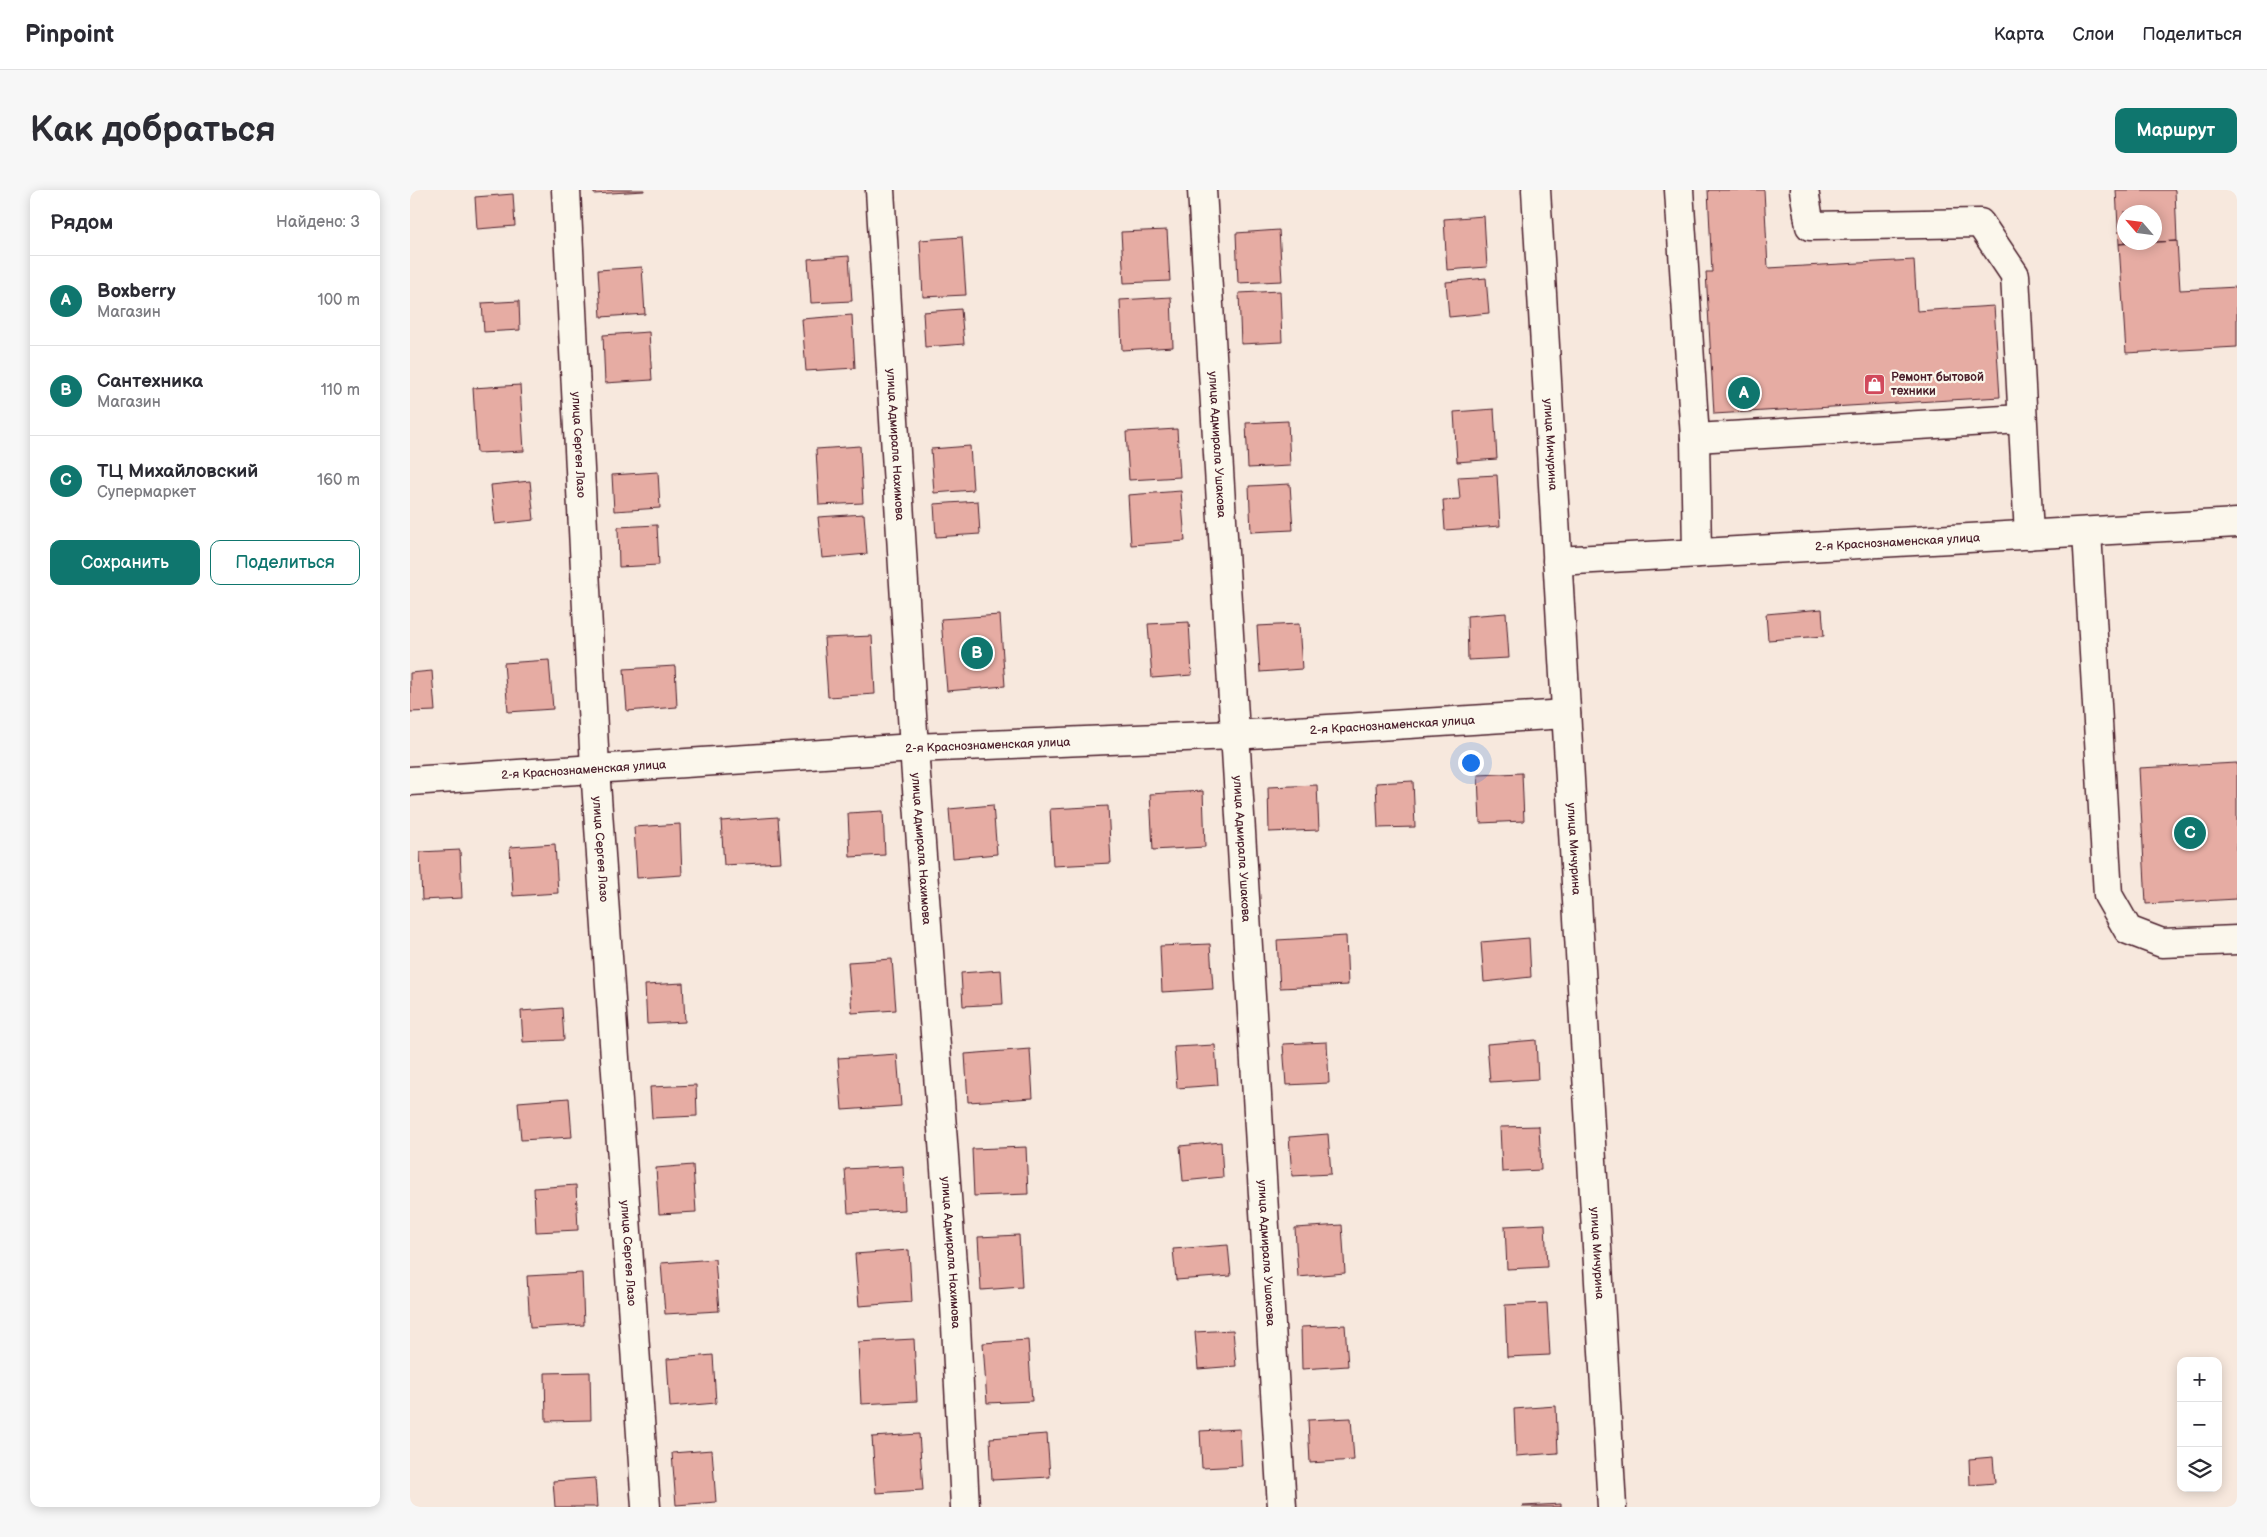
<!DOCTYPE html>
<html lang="ru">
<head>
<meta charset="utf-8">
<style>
  body { margin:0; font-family:"Balsamiq Sans",sans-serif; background:#f7f7f7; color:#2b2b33 }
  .controls { position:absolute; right:15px; bottom:15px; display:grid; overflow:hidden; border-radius:10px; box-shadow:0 2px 12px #0003 }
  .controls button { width:45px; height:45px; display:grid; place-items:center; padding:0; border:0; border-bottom:1px solid #e1e1e2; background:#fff; color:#2b2b33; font:25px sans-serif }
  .compass { position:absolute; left:1707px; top:15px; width:45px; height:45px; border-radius:50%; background:#fff; box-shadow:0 2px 12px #0003; rotate:298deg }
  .you { position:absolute; left:1060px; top:572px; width:18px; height:18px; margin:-12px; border:4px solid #fff; border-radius:50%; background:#1a73e8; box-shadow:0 0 0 8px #1a73e833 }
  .badge { display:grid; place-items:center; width:32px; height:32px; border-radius:50%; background:#0f766e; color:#fff; font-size:16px; font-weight:700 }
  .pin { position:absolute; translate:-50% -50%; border:2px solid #fff; box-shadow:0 1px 5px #0006 }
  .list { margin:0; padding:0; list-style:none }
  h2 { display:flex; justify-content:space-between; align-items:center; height:65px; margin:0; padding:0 20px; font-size:21px }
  h2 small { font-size:16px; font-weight:400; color:#7c7c81 }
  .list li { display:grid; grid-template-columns:32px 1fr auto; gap:15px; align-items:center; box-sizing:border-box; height:90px; padding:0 20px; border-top:1px solid #e1e1e2 }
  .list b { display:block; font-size:19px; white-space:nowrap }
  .list p { margin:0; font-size:16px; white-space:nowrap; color:#7c7c81 }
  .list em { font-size:16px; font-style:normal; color:#7c7c81 }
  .actions { display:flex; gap:10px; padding:15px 20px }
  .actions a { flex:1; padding:11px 0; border:1px solid #0f766e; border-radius:10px; text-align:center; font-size:18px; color:#0f766e }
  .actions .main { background:#0f766e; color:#fff }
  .icon { flex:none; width:28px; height:28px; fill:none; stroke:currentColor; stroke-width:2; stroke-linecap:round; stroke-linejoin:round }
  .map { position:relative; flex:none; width:1827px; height:1317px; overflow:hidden; border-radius:10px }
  header { display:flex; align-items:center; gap:30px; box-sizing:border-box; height:70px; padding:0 25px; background:#fff; border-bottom:1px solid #e1e1e2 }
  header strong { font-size:24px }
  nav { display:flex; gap:28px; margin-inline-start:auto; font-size:18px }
  .intro { display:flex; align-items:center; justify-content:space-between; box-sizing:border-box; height:120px; padding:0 30px }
  h1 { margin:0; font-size:35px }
  .button { padding:12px 22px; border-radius:10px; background:#0f766e; color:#fff; font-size:18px; font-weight:700 }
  main { display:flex; gap:30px; padding:0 30px }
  aside { flex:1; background:#fff; border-radius:10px; box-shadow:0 2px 12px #0003 }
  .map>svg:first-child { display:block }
  .building { fill:#e6aca3; stroke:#4a1f2b }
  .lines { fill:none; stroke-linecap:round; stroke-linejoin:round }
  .minor-casing { stroke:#4a1f2b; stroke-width:31 }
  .minor { stroke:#fbf7ec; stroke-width:28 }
  .labels { text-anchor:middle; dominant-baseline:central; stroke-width:4.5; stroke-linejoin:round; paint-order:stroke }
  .poi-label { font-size:12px; font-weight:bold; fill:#4a1f2b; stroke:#fbf7ec; text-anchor:start }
  .street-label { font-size:12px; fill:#4a1f2b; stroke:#fbf7ec }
</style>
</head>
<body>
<header>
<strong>Pinpoint</strong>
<nav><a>Карта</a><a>Слои</a><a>Поделиться</a></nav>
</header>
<div class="intro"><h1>Как добраться</h1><a class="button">Маршрут</a></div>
<main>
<aside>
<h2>Рядом<small>Найдено: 3</small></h2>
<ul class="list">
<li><span class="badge">A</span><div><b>Boxberry</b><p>Магазин</p></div><em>100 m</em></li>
<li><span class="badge">B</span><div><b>Сантехника</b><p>Магазин</p></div><em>110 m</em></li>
<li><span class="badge">C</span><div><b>ТЦ Михайловский</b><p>Супермаркет</p></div><em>160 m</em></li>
</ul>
<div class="actions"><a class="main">Сохранить</a><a>Поделиться</a></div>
</aside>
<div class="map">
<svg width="1827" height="1317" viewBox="0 0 1827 1317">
  <rect width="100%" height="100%" fill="#f7e8dd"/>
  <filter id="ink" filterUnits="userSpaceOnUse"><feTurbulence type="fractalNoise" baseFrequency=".02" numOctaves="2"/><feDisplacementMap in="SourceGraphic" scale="10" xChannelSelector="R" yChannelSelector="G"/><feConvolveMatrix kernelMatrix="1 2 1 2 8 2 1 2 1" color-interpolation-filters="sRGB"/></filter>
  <g filter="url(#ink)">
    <path class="building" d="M184 0H234V1L184 4Z
      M1298 0H1354L1358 78 1504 70 1507 121 1584 116 1590 207 1304 224 1296 82H1302Z
      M1706 0H1765L1767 51 1744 52V22H1714V52H1731L1709 54Z
      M103 4 105 36 67 39 65 7Z
      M1074 26 1077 77 1037 80 1034 29Z
      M757 40 760 91 714 93 711 42Z
      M869 40 872 91 828 93 826 43Z
      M552 47 556 105 513 107 510 50Z
      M1767 51 1770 100 1827 97V157L1716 163 1709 54Z
      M439 66 442 111 401 113 398 69Z
      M232 77 235 124 191 127 188 80Z
      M1076 88 1079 123 1039 127 1036 92Z
      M870 101 872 152 831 154 829 103Z
      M761 107 763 157 712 160 710 110Z
      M109 111 110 140 74 142 72 113Z
      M551 119 554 154 515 157 513 122Z
      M442 125 445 178 396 181 392 129Z
      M239 142 242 190 195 193 193 145Z
      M110 195 114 261 67 263 63 198Z
      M1084 219 1087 269 1047 272 1044 222Z
      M878 231 880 276 838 278 836 233Z
      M767 239 770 287 719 290 716 242Z
      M450 256 453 313 409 315 406 259Z
      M560 256 563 300 524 303 521 259Z
      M248 282 250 318 204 321 202 285Z
      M1087 285 1090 336 1035 340 1033 310 1050 309 1048 287Z
      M120 291 124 330 85 334 81 295Z
      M880 294 883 340 841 342 839 296Z
      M771 301 775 351 721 355 718 305Z
      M568 311 570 344 526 347 524 314Z
      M454 324 457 364 412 368 408 327Z
      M247 335 249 375 209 377 208 337Z
      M1412 419 1414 446 1358 450 1356 424Z
      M1096 423 1099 468 1058 470 1057 426Z
      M590 425 595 496 537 501 531 429Z
      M779 432 782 485 742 488 738 434Z
      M889 434 892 479 850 482 847 436Z
      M462 446 465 504 418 507 414 448Z
      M139 470 143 519 98 522 94 473Z
      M265 476 267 517 217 521 214 479Z
      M22 481 25 521 0 522V483Z
      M1827 573V709L1736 714 1729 578Z
      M1112 583 1114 631 1070 633 1068 585Z
      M1003 591 1005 637 968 638 966 593Z
      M907 595 909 640 859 642 858 597Z
      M793 601 795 657 743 660 740 604Z
      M583 615 587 664 543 668 539 619Z
      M698 616 701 673 643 676 640 619Z
      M473 621 475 665 440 667 438 623Z
      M368 627 371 672 314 675 311 631Z
      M270 634 272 685 227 688 224 637Z
      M145 654 148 703 103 706 100 657Z
      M50 660 52 708 12 710 10 662Z
      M936 746 938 795 870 798 867 750Z
      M1119 748 1121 787 1074 792 1071 752Z
      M800 754 803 799 752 802 750 756Z
      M482 769 486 820 442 823 438 772Z
      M591 780 593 814 553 816 551 783Z
      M273 793 275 832 237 834 235 795Z
      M152 818 154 850 113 852 111 821Z
      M1126 850 1128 889 1080 892 1077 854Z
      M917 852 919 893 876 895 873 854Z
      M805 855 808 895 767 898 764 857Z
      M620 859 623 908 558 912 555 864Z
      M487 864 491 916 432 920 428 868Z
      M286 895 287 926 242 928 240 897Z
      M159 908 162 947 111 950 108 912Z
      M1129 936 1131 980 1092 982 1090 937Z
      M918 944 921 984 882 986 879 947Z
      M811 952 813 987 773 991 770 956Z
      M616 957 618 1004 564 1006 562 959Z
      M283 975 286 1022 249 1024 246 978Z
      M493 976 495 1020 438 1023 435 979Z
      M166 995 168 1040 126 1042 124 998Z
      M1135 1034 1137 1077 1097 1079 1095 1036Z
      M932 1035 935 1083 888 1087 885 1038Z
      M609 1045 612 1097 571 1100 568 1047Z
      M818 1055 821 1086 766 1090 763 1059Z
      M499 1060 502 1112 449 1116 445 1064Z
      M305 1069 309 1121 255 1124 251 1073Z
      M172 1083 174 1135 120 1138 117 1086Z
      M1137 1113 1140 1165 1097 1167 1095 1115Z
      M935 1135 938 1176 892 1179 891 1137Z
      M823 1140 826 1176 788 1179 785 1142Z
      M504 1149 507 1211 451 1214 448 1152Z
      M618 1150 622 1211 577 1213 573 1153Z
      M303 1165 306 1213 260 1217 257 1169Z
      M180 1182 181 1230 136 1231 135 1183Z
      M1146 1216 1148 1263 1106 1266 1104 1219Z
      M941 1228 944 1270 900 1273 898 1230Z
      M830 1239 832 1276 792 1278 790 1241Z
      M509 1244 513 1300 466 1303 462 1247Z
      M637 1244 640 1287 582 1290 580 1248Z
      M302 1260 306 1312 266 1315 262 1263Z
      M1583 1267 1585 1293 1560 1295 1559 1269Z
      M185 1288 187 1317H145L143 1291Z
      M1151 1314V1317H1113V1316Z"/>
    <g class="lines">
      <defs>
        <g id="minor">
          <path id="s1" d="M156 0 185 578 236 1317"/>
          <path id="s2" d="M470 0 504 558 545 1115 555 1317"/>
          <path id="s3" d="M792 0 872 1317"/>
          <path id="s4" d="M1126 0 1202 1317"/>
          <path d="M1269 0 1285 248 1287 363"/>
          <path d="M1394 0 1400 36 1570 33 1605 85 1619 345"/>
          <path d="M1285 248 1612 229"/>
          <path d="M1677 342 1698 705 1718 740 1752 753 1827 750"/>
          <path id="s5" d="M1147 371 1827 333"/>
          <path id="s6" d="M0 591 504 558 824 545 1156 524"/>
        </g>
      </defs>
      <use href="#minor" class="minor-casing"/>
      <use href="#minor" class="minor"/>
    </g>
  </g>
  <defs>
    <symbol id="shop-square" viewBox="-11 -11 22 22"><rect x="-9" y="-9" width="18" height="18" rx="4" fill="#d1495b" stroke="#fbf7ec"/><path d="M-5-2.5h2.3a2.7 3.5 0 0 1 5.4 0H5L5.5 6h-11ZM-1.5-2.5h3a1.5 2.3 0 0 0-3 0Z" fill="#fff"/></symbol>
  </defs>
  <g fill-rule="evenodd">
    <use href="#shop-square" x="1452" y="182" width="25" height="25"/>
  </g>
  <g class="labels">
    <g class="poi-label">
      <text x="1481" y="187">Ремонт бытовой<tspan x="1481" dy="14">техники</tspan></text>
    </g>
    <g class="street-label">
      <text stroke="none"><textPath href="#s1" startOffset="255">улица Сергея Лазо</textPath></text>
      <text stroke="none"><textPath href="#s2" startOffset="255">улица Адмирала Нахимова</textPath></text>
      <text stroke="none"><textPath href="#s3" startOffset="255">улица Адмирала Ушакова</textPath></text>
      <text stroke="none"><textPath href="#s4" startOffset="255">улица Мичурина</textPath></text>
      <text stroke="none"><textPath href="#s5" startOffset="341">2-я Краснознаменская улица</textPath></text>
      <text stroke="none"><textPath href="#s6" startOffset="984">2-я Краснознаменская улица</textPath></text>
      <text stroke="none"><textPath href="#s6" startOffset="579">2-я Краснознаменская улица</textPath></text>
      <text stroke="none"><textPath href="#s6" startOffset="174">2-я Краснознаменская улица</textPath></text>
      <text stroke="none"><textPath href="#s1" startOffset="660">улица Сергея Лазо</textPath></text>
      <text stroke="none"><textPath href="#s2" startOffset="660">улица Адмирала Нахимова</textPath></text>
      <text stroke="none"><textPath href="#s3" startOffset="660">улица Адмирала Ушакова</textPath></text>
      <text stroke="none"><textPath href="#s4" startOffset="660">улица Мичурина</textPath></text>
      <text stroke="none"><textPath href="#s1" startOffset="1065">улица Сергея Лазо</textPath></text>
      <text stroke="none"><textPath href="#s2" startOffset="1065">улица Адмирала Нахимова</textPath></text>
      <text stroke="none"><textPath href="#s3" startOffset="1065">улица Адмирала Ушакова</textPath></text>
      <text stroke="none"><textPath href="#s4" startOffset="1065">улица Мичурина</textPath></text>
    </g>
  </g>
</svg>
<div class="controls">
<button>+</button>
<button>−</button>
<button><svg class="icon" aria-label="layers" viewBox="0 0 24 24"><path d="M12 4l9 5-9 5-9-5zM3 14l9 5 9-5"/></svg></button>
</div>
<svg class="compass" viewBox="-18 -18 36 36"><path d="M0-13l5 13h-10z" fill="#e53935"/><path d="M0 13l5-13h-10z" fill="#7c7c81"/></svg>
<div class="you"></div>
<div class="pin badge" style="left:1334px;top:203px">A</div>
<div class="pin badge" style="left:567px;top:463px">B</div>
<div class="pin badge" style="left:1780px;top:643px">C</div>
</div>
</main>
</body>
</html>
